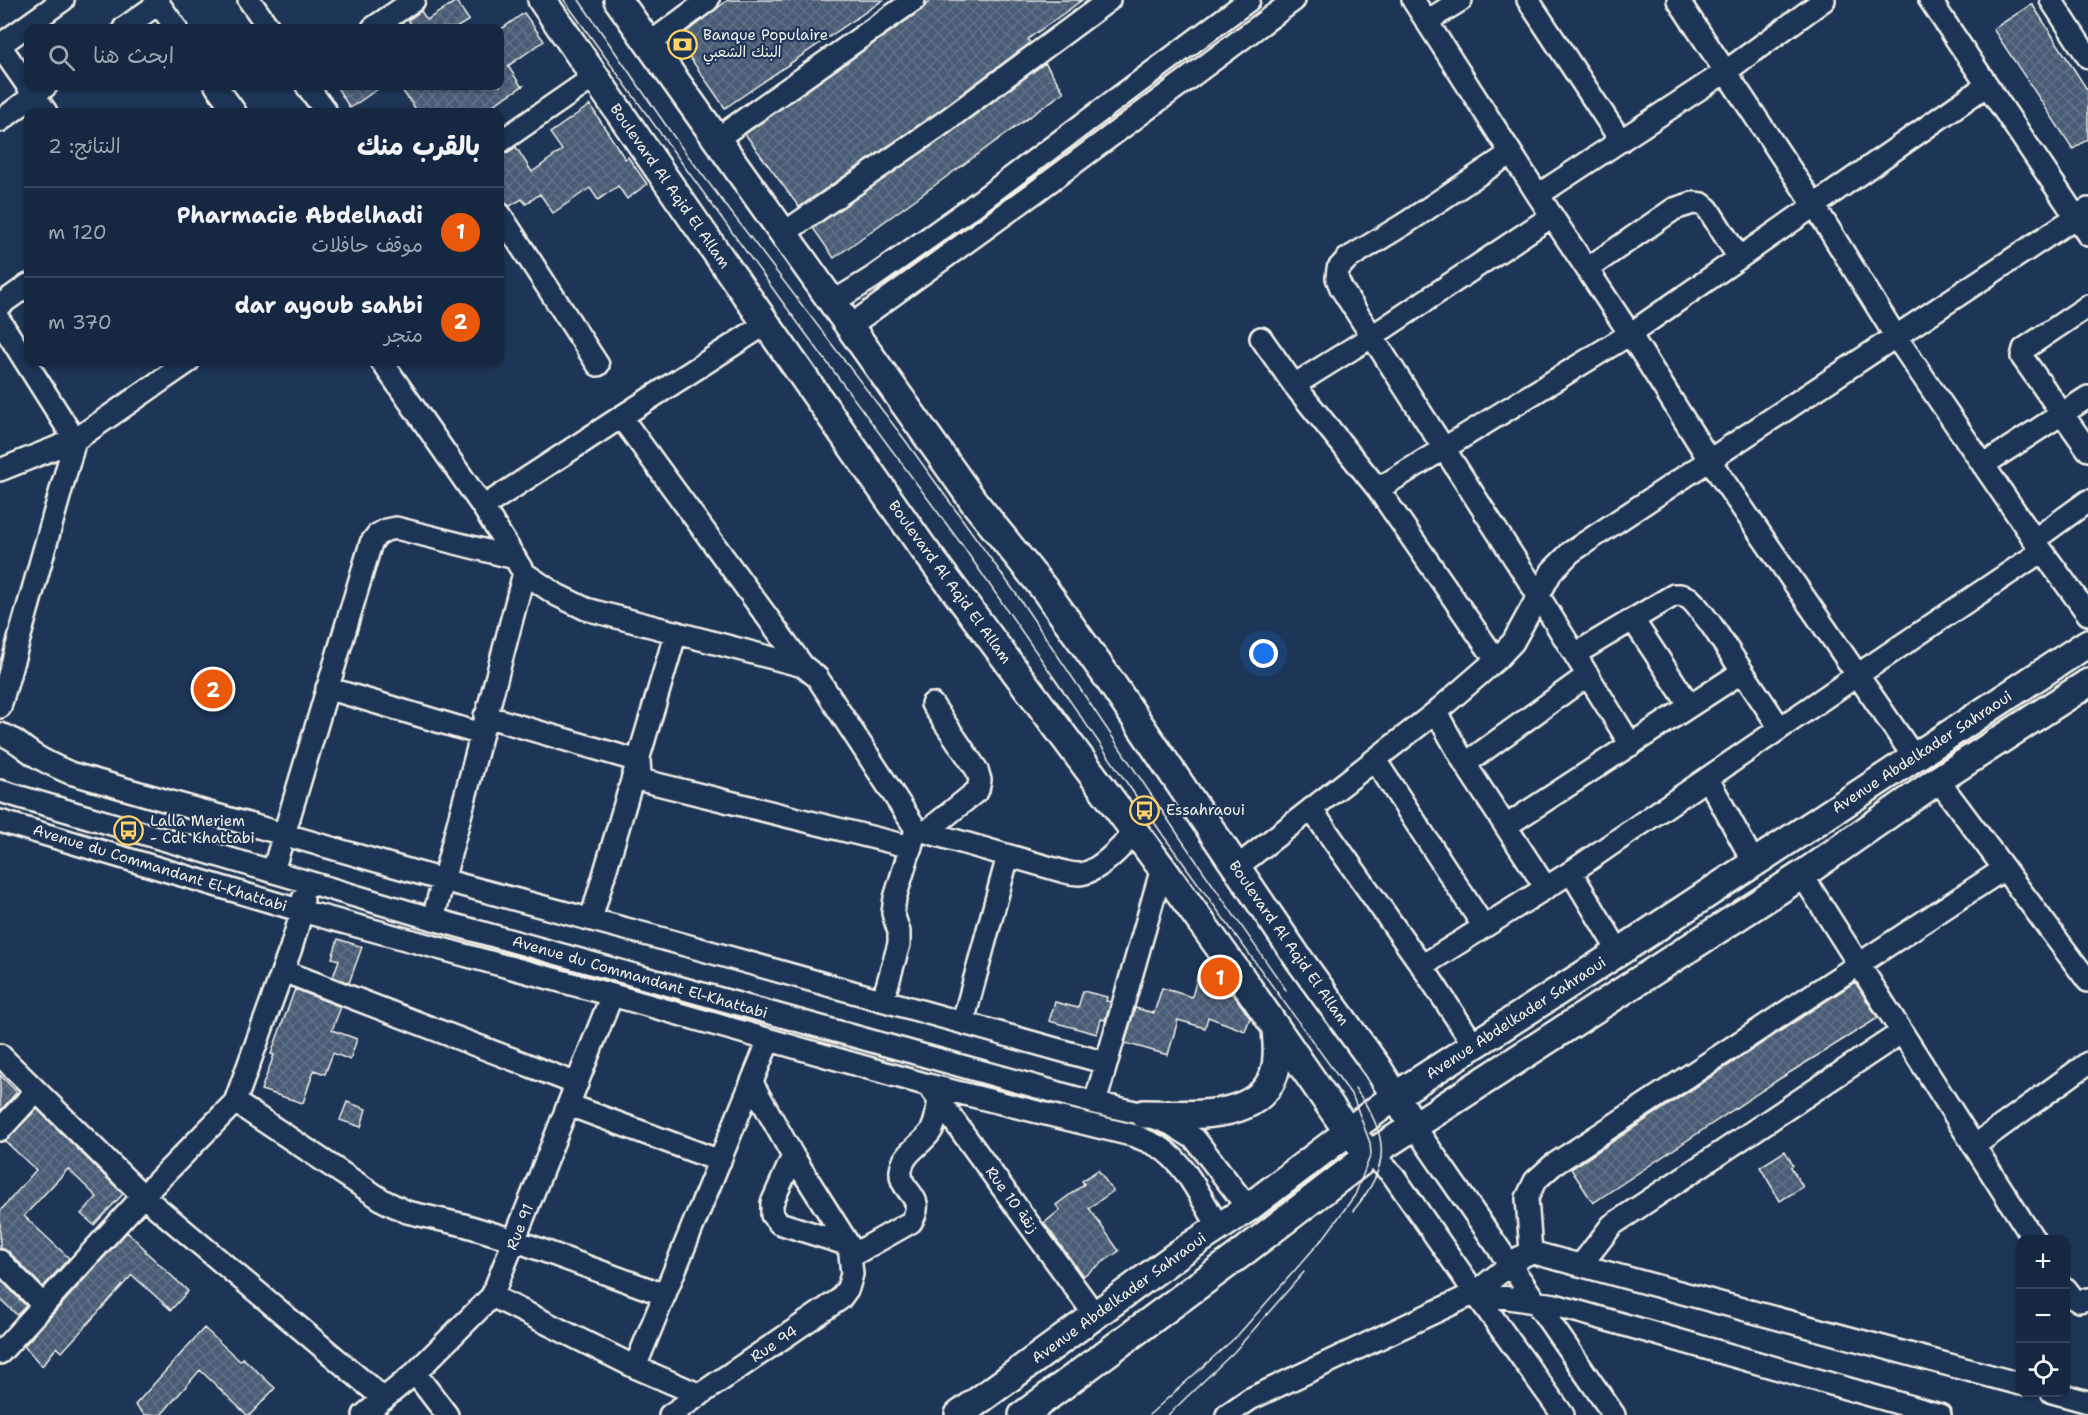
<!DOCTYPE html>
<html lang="ar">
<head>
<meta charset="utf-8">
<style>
  body { margin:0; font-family:"Shantell Sans","Playpen Sans Arabic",sans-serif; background:#23344c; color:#f1f3f6; direction:rtl }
  .controls { position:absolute; right:18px; bottom:18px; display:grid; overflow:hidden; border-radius:12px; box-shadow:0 2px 4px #0004 }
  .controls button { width:54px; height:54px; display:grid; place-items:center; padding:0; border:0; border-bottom:2px solid #35445a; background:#162841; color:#f1f3f6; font:30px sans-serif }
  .you { position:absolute; left:1264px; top:654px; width:21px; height:21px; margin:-15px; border:4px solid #fff; border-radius:50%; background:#1a73e8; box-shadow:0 0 0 9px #1a73e833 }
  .badge { display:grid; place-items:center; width:39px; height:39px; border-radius:50%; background:#ea580c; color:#fff; font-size:20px; font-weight:700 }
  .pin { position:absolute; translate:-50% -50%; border:3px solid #fff; box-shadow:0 2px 6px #0006 }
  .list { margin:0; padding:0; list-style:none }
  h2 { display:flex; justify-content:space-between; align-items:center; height:78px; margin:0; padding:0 24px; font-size:26px }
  h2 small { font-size:20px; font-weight:400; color:#9ea6b1 }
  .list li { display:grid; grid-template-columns:39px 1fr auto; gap:18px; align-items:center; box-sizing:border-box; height:90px; padding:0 24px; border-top:2px solid #35445a }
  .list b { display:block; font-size:22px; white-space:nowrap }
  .list p { margin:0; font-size:20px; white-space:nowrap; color:#9ea6b1 }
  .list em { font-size:20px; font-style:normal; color:#9ea6b1 }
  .icon { flex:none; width:33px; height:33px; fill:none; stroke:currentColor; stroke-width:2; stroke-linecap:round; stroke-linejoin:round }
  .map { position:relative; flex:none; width:2088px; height:1415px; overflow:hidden; direction:ltr }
  .search { position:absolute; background:#162841; box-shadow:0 2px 4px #0004; left:24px; top:24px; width:480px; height:66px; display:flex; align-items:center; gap:15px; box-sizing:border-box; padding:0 21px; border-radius:12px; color:#9ea6b1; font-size:22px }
  .panel { position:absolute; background:#162841; box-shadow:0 2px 4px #0004; left:24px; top:108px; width:480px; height:258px; border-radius:12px; direction:rtl }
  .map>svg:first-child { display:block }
  .building { fill:url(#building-cross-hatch); stroke:#f4f1e8; stroke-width:1.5 }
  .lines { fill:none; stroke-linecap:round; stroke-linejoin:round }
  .minor-casing { stroke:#f4f1e8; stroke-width:26 }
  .major-casing { stroke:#f4f1e8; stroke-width:32 }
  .minor { stroke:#1d3557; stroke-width:21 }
  .major { stroke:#1d3557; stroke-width:27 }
  .tram { stroke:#f4f1e8; stroke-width:1.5 }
  .labels { text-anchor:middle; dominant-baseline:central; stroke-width:4.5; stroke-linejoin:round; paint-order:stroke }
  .poi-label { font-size:15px; fill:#f4f1e8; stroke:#1d3557; text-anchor:start }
  .street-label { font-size:15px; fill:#f4f1e8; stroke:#1d3557 }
</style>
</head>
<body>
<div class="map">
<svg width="2088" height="1415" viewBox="0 0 2088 1415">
  <defs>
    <pattern id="building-cross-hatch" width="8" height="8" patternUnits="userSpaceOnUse" patternTransform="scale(1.5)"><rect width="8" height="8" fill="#485b74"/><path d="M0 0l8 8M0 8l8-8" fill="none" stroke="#637388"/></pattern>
  </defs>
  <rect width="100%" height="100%" fill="#1d3557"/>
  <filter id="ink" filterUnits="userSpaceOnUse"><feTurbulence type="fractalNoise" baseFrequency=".0167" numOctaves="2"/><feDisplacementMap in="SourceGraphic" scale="12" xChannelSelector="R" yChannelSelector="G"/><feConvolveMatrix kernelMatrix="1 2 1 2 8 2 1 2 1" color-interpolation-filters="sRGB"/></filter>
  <g filter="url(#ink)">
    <path class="building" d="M728 0H883L725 108 677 39Z
      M931 0H1082L1028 39 1030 43 932 116 799 207 745 134 921 10Z
      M456 1 469 20 456 28H414L408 20 421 11 427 20Z
      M2032 4 2088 91V139L2073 149 1993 29Z
      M524 13 544 41 508 66 521 86H523L482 112H418L399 86H500V30Z
      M1045 63 1064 92 834 258 813 228 946 136Z
      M336 86H382L350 108Z
      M590 105 625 159 628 157 647 184 627 199 618 186 598 200 590 188 553 213 540 194 526 204 522 199 510 206 500 201V154L507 153 516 147 532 172 562 150 550 133Z
      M338 939 362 947 349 983 333 977 339 960 332 958Z
      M1198 974 1218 980 1216 989 1234 995 1250 1018 1245 1031 1208 1017 1205 1028 1178 1020 1168 1055 1125 1043 1135 1008 1154 1013 1162 988 1192 997Z
      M1855 982 1878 1018 1781 1078 1593 1203 1571 1169Z
      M295 989 341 1007 332 1030 357 1039 350 1060 333 1053 325 1074 314 1070 303 1103 261 1090 274 1055 271 1054Z
      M1083 991 1107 997 1106 1001 1111 1002 1105 1020 1101 1019 1097 1034 1049 1021 1055 1002 1078 1008Z
      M0 1075 17 1092 0 1111Z
      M347 1102 366 1109 361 1127 340 1120Z
      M37 1109 123 1194 94 1225 81 1214 97 1197 68 1169 24 1216 69 1258 43 1287 9 1252 0 1249V1211L36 1170 5 1141Z
      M1785 1151 1793 1165 1791 1167 1803 1187 1780 1201 1760 1167Z
      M1098 1170 1113 1191 1089 1208 1119 1251 1083 1276 1044 1223 1060 1210 1056 1205 1084 1184 1082 1181Z
      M127 1232 146 1250 145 1251 188 1291 171 1310 132 1275 62 1352 57 1347 42 1366 24 1346Z
      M0 1279 26 1306 17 1315 0 1299Z
      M204 1328 240 1361 243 1358 275 1388 250 1415H247L200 1370 161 1415H145L135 1405Z"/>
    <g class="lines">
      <defs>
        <path id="minor" d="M156 0 176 28
          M249 0 269 28
          M1413 0 1538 195 1630 334 1710 461 1914 757
          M1528 0 1621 141
          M1678 0 1814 205 1896 337 2042 551 2088 614
          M1930 0 2088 235
          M2051 0 2088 57
          M1427 21 1461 0
          M124 28 159 3
          M373 28 414 0
          M649 44 708 0
          M0 45 63 0
          M0 46 46 112
          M216 86 235 112
          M307 86 326 112
          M0 121 46 86
          M718 138 914 0
          M500 142 594 77
          M1511 153 1406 223 1347 259 1338 269 1337 278 1341 288 1538 595 1631 745
          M1538 195 1725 72 1824 0
          M500 214 598 365
          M784 233 939 126 1109 0
          M1587 269 1674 209 1693 203 1702 204 1708 209 1739 258
          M833 302 872 278 972 207 1249 0
          M0 305 28 285
          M2088 306 2024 349 2022 357 2088 450
          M0 321 75 440 0 707
          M850 326 1034 193 1294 0
          M1261 338 1294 385 1378 489 1496 660
          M382 362 483 507 524 573 557 595 586 609 803 666 817 677 916 829 1065 872C1069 873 1075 874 1079 874 1098 873 1124 845 1135 831
          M1294 385 1371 337 1552 216
          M621 417 767 323
          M1983 465 2088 397
          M0 470 75 440 188 362
          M1378 489 1630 334 1987 85
          M483 507 621 417 803 666
          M2034 540 2088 501
          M1633 620 1690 706
          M1575 654 1674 595H1680L1689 598 1695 604 1710 623 1780 728
          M327 688 481 734
          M1436 712 1465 764 1546 888
          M485 716 628 758 639 760 640 775 645 781 911 847
          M0 734C15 738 23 748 36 756 47 763 59 768 70 773L443 880 671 941 1106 1063
          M1375 760 1484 927
          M1465 764 1588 675
          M1708 779 1754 863
          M1938 780 2088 981
          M0 791 433 919 875 1042 1095 1103 1144 1114 1171 1124 1195 1139 1248 1208
          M1311 809 1422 966 1474 1045
          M0 821 302 911 612 995 928 1085 1135 1136C1144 1140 1153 1143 1161 1148 1187 1165 1202 1201 1219 1227
          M1506 826 1742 672
          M926 832 978 790 980 780 977 770 932 704
          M1237 867 1436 712 1496 660 1513 642 1552 571 1571 552 2088 209
          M273 871 371 543 377 535 386 530 396 528 515 558
          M1571 872 1619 952
          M1802 875 2034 1240
          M433 919 524 573
          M591 919 676 632
          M1422 966 1571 872 1856 676 2042 551
          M283 971 577 1084
          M883 1000 899 944V932L893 913 895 898 915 833
          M963 1022 1008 856
          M0 1055 143 1196 384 1399
          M928 1085 1095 1315
          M235 1102 384 1201 407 1212 464 1225 514 1240 665 1295
          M1095 1103 1162 868
          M569 1105 720 1161
          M1414 1126 1614 1415
          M0 1130 36 1091
          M1974 1146 2088 1063
          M1371 1154 1393 1175 1475 1293 1563 1415
          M793 1156 772 1203V1215L779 1223 849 1245
          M1531 1252 1527 1198 1535 1181 1553 1165 2004 869
          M851 1256 911 1222C928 1195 899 1193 901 1171 902 1153 922 1145 931 1131 937 1122 937 1109 939 1099
          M0 1261 43 1305
          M1581 1265 1612 1225 1902 1032
          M2066 1289 2073 1298 2079 1301 2088 1299
          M1475 1293 1555 1305 1940 1415
          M492 1296 635 1367 700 1395
          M0 1353 143 1196 235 1102 291 948 302 911 303 899
          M635 1367 769 1040
          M415 1373 447 1415
          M2052 1392 2088 1402
          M364 1415 415 1373 492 1296 612 995
          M670 1415 840 1299 848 1288 852 1274 849 1245 793 1156 752 1083
          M1227 1415 1250 1399 1475 1293 1517 1259 1531 1252 2020 1384"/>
        <path id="major" d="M542 0 695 222 921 545 1162 868 1240 976 1349 1133 1371 1154
          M618 0 974 502 1045 590 1108 678 1298 958 1377 1067 1414 1126
          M1144 1114C1185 1114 1257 1123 1274 1074 1279 1059 1277 1043 1276 1028
          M959 1415 1180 1253 1248 1208 1395 1096 1619 952 2088 643
          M1023 1415 1242 1253 1371 1154 1802 875 1938 780 2088 683"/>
      </defs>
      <use href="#minor" class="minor-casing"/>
      <use href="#major" class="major-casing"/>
      <use href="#minor" class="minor"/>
      <use href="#major" class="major"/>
      <path class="tram" d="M564 0 781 300 962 545 1165 838 1353 1097 1370 1143 1371 1154 1355 1195 1325 1236 1237 1336 1149 1415
        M579 0 679 144 905 440 1017 595 1183 842 1286 990
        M1353 1211C1392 1164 1389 1137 1355 1088
        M1168 1415 1234 1352 1304 1272"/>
    </g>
  </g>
  <defs>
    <symbol id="bank-ring" viewBox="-11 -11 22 22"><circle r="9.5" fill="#1d3557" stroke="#ffd166" stroke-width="1.5"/><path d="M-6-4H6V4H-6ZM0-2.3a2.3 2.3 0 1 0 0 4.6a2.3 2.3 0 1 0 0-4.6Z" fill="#ffd166"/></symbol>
    <symbol id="bus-ring" viewBox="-11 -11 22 22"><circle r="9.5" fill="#1d3557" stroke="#ffd166" stroke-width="1.5"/><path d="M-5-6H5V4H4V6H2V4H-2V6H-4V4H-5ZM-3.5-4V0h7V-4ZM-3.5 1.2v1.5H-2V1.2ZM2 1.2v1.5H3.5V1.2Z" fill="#ffd166"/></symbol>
  </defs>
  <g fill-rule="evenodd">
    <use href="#bank-ring" x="666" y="28" width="33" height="33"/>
    <use href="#bus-ring" x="1128" y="794" width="33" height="33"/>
    <use href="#bus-ring" x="112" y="814" width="33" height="33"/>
  </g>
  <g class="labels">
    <g class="poi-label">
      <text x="703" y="35">Banque Populaire<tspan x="703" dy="17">البنك الشعبي</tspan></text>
      <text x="1166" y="810">Essahraoui</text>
      <text x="150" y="821">Lalla Meriem<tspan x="150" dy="17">- Cdt Khattabi</tspan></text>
    </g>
    <g class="street-label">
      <text transform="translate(670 186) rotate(55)">Boulevard Al Aqid El Allam</text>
      <text transform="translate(950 582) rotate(54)">Boulevard Al Aqid El Allam</text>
      <text transform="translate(1922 752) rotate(-33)">Avenue Abdelkader Sahraoui</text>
      <text transform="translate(160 868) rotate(17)">Avenue du Commandant El-Khattabi</text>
      <text transform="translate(1289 943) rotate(55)">Boulevard Al Aqid El Allam</text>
      <text transform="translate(640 977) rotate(16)">Avenue du Commandant El-Khattabi</text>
      <text transform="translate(1516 1018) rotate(-33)">Avenue Abdelkader Sahraoui</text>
      <text transform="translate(1012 1200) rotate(54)">Rue 10 زنقة</text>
      <text transform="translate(520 1227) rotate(-68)">Rue 91</text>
      <text transform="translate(1119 1298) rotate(-36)">Avenue Abdelkader Sahraoui</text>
      <text transform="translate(774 1344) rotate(-34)">Rue 94</text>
    </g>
  </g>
</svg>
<div class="controls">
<button>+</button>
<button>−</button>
<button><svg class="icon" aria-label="locate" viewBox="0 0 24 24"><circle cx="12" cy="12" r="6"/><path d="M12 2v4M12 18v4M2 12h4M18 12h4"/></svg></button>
</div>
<div class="you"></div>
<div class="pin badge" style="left:1220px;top:977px">1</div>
<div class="pin badge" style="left:213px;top:689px">2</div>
<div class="search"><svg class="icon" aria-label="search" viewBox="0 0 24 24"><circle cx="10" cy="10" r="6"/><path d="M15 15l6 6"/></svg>ابحث هنا</div>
<section class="panel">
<h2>بالقرب منك<small>النتائج: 2</small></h2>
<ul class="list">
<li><span class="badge">1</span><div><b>Pharmacie Abdelhadi</b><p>موقف حافلات</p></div><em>120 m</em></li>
<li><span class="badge">2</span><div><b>dar ayoub sahbi</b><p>متجر</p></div><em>370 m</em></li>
</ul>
</section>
</div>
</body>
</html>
